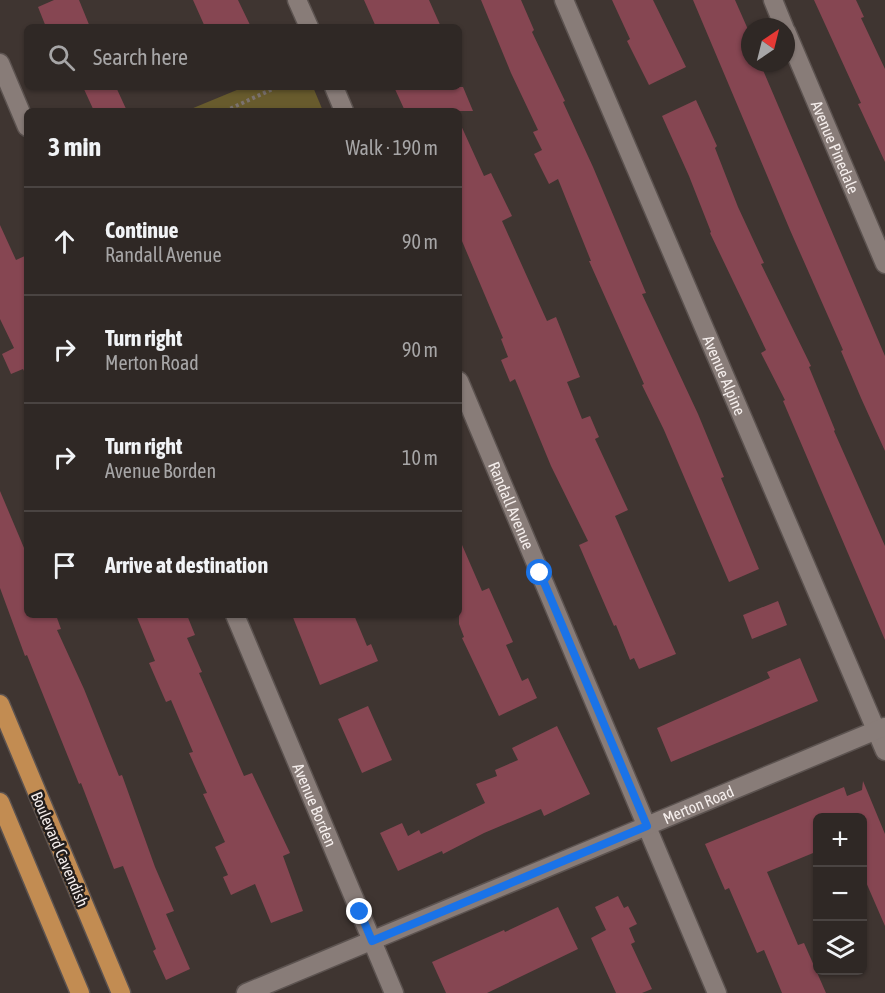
<!DOCTYPE html>
<html lang="en">
<head>
<meta charset="utf-8">
<style>
  body { margin:0; font-family:"Asap Condensed",sans-serif; background:#3b3432; color:#f1f3f6 }
  .controls { position:absolute; right:18px; bottom:18px; display:grid; overflow:hidden; border-radius:9px; box-shadow:0 2px 4px #0004 }
  .controls button { width:54px; height:54px; display:grid; place-items:center; padding:0; border:0; border-bottom:2px solid #4a4442; background:#2f2825; color:#f1f3f6; font:30px sans-serif }
  .compass { position:absolute; left:741px; top:18px; width:54px; height:54px; border-radius:50%; background:#2f2825; box-shadow:0 2px 4px #0004; rotate:35deg }
  .stop { position:absolute; width:18px; height:18px; margin:-14px; border:4px solid #1a73e8; border-radius:50%; background:#fff }
  .stop.end { background:#1a73e8; border-color:#fff; box-shadow:0 2px 6px #0008 }
  .list { margin:0; padding:0; list-style:none }
  h2 { display:flex; justify-content:space-between; align-items:center; height:78px; margin:0; padding:0 24px; font-size:26px }
  h2 small { font-size:20px; font-weight:400; color:#a7a6a7 }
  .list li { display:grid; grid-template-columns:39px 1fr auto; gap:18px; align-items:center; box-sizing:border-box; height:108px; padding:0 24px; border-top:2px solid #4a4442 }
  .list b { display:block; font-size:22px; white-space:nowrap }
  .list p { margin:0; font-size:20px; white-space:nowrap; color:#a7a6a7 }
  .list em { font-size:20px; font-style:normal; color:#a7a6a7 }
  .icon { flex:none; width:33px; height:33px; fill:none; stroke:currentColor; stroke-width:2; stroke-linecap:round; stroke-linejoin:round }
  .map { position:relative; flex:none; width:885px; height:993px; overflow:hidden }
  .search { position:absolute; background:#2f2825; box-shadow:0 2px 4px #0004; left:24px; top:24px; width:438px; height:66px; display:flex; align-items:center; gap:15px; box-sizing:border-box; padding:0 21px; border-radius:9px; color:#a7a6a7; font-size:22px }
  .panel { position:absolute; background:#2f2825; box-shadow:0 2px 4px #0004; left:24px; top:108px; width:438px; height:510px; border-radius:9px }
  .map>svg:first-child { display:block }
  .green { fill:#685b2d }
  .building { fill:#864652 }
  .lines { fill:none; stroke-linecap:round; stroke-linejoin:round }
  .minor-casing { stroke:#5c5350; stroke-width:21 }
  .major-casing { stroke:#5c5350; stroke-width:21 }
  .path { stroke:#7b726f; stroke-width:4; stroke-dasharray:3 3; stroke-linecap:butt }
  .minor { stroke:#887c78; stroke-width:18 }
  .major { stroke:#c28c52; stroke-width:18 }
  .route { stroke:#1a73e8; stroke-width:8 }
  .labels { text-anchor:middle; dominant-baseline:central; stroke-width:5; stroke-linejoin:round; paint-order:stroke }
  .street-label { font-size:16px; fill:#f5eeec; stroke:#221d1c }
</style>
</head>
<body>
<div class="map">
<svg width="885" height="993" viewBox="0 0 885 993">
  <rect width="100%" height="100%" fill="#3f3531"/>
  <path class="green" d="M244 87H313L323 111H186Z"/>
  <path class="building" d="M54 0H79L90 27H46L38 7Z
    M193 0H238L251 27H205Z
    M364 0H429L441 27H376Z
    M481 0H521L534 30 532 32 565 101 563 102 593 167 646 293 642 294 698 414 724 477 721 478 759 569 729 582 664 430 642 385 644 384 589 261H591L558 179 549 184 534 154 542 150 533 132 538 130 511 73Z
    M612 0H653L686 67 649 85 627 41 630 39Z
    M693 0H735L750 34V63H760L885 356V451L861 398 841 351 843 350 790 230Z
    M814 0H856L864 17 861 18 885 69V162L858 104 861 103Z
    M83 87H116L127 111H94Z
    M394 87H463L473 111H405Z
    M696 100 717 146 715 148 738 207 764 263 761 264 811 366 809 367 835 430 834 431 885 546V640L783 401 785 400 761 353 766 350 710 233 711 232 689 176 662 116Z
    M459 121 484 176 491 173 512 216 502 221 547 321 556 317 580 377 567 382 582 419 590 416 599 437 595 439 628 510 615 516 676 654 639 669 634 658 630 660 616 625 614 626 579 545 588 541 551 466 515 379 510 382 501 360 508 357 501 339 503 338 459 234Z
    M0 225 16 260 27 255V377L23 369 11 374 2 354 14 348 0 319Z
    M0 491 27 555V615H56L61 629 57 630 84 689 119 776 122 775 155 867 174 911 166 914 190 969 166 980 153 951 156 949 123 866 114 869 81 783 79 784 27 655 25 656 0 588Z
    M459 538 482 591 489 588 513 642 506 645 522 681 528 678 537 698 499 716 462 638 464 637 459 624Z
    M778 601 787 625 752 639 743 615Z
    M136 615H187L195 635 187 638 202 672 199 673 244 776 252 773 290 853 283 856 303 911 271 923 255 884 231 895 223 877 228 875 215 847 225 842 203 794 207 793 189 753 193 752 171 700 166 702 149 663 155 661Z
    M292 615H354L367 646 371 644 378 661 320 685Z
    M800 658 818 701 671 762 657 728 770 678 767 672Z
    M368 706 392 760 362 773 338 719Z
    M557 726 590 794 544 816 541 809 484 833 443 854 442 851 398 871 380 833 402 823 408 836 419 830 421 834 485 803 476 784 497 776 495 770 518 760 512 748Z
    M863 781 885 834V926L862 873V818H818V851L767 872 798 945 804 943 826 993H782L764 950 757 953 729 888 725 890 705 844 844 787 847 796 862 790Z
    M618 896 624 908 628 906 637 924 629 928 635 942 631 944 652 989 642 993H616L591 938 606 930 595 907Z
    M558 907 578 949 487 993H446L432 962 504 930 505 932Z"/>
  <g class="lines">
    <defs>
      <g id="minor">
        <path d="M297 0 309 27"/>
        <path id="s1" d="M564 0 885 751"/>
        <path d="M773 0 784 27"/>
        <path id="s2" d="M786 31 885 264"/>
        <path d="M0 63 27 127"/>
        <path d="M334 87 344 111"/>
        <path id="s3" d="M459 381 717 993"/>
        <path id="s4" d="M235 615 394 993"/>
        <path id="s5" d="M246 993 884 727"/>
      </g>
      <path id="major" d="M0 704 121 993
        M0 802 80 993"/>
    </defs>
    <use href="#minor" class="minor-casing"/>
    <use href="#major" class="major-casing"/>
    <path class="path" d="M225 111 277 87"/>
    <use href="#minor" class="minor"/>
    <use href="#major" class="major"/>
  </g>
  <g class="lines">
    <path class="route" d="M360 912 372 941 647 826 540 573"/>
  </g>
  <g class="labels">
    <g class="street-label">
      <text stroke="none"><textPath href="#s2" startOffset="126">Avenue Pinedale</textPath></text>
      <text stroke="none"><textPath href="#s1" startOffset="408">Avenue Alpine</textPath></text>
      <text stroke="none"><textPath href="#s3" startOffset="135">Randall Avenue</textPath></text>
      <text stroke="none"><textPath href="#s4" startOffset="206">Avenue Borden</textPath></text>
      <text stroke="none"><textPath href="#s5" startOffset="490">Merton Road</textPath></text>
      <text transform="translate(60 849) rotate(67)">Boulevard Cavendish</text>
    </g>
  </g>
</svg>
<div class="controls">
<button>+</button>
<button>−</button>
<button><svg class="icon" aria-label="layers" viewBox="0 0 24 24"><path d="M12 4l9 5-9 5-9-5zM3 14l9 5 9-5"/></svg></button>
</div>
<svg class="compass" viewBox="-18 -18 36 36"><path d="M0-13l5 13h-10z" fill="#e53935"/><path d="M0 13l5-13h-10z" fill="#a7a6a7"/></svg>
<div class="stop" style="left:540px;top:573px"></div>
<div class="stop end" style="left:360px;top:912px"></div>
<div class="search"><svg class="icon" aria-label="search" viewBox="0 0 24 24"><circle cx="10" cy="10" r="6"/><path d="M15 15l6 6"/></svg>Search here</div>
<section class="panel">
<h2>3 min<small>Walk · 190 m</small></h2>
<ul class="list">
<li><svg class="icon" aria-label="ahead" viewBox="0 0 24 24"><path d="M12 20V5M6 11l6-6 6 6"/></svg><div><b>Continue</b><p>Randall Avenue</p></div><em>90 m</em></li>
<li><svg class="icon" aria-label="right" viewBox="0 0 24 24"><path d="M7 20v-9h11M14 6l5 5-5 5"/></svg><div><b>Turn right</b><p>Merton Road</p></div><em>90 m</em></li>
<li><svg class="icon" aria-label="right" viewBox="0 0 24 24"><path d="M7 20v-9h11M14 6l5 5-5 5"/></svg><div><b>Turn right</b><p>Avenue Borden</p></div><em>10 m</em></li>
<li><svg class="icon" aria-label="arrive" viewBox="0 0 24 24"><path d="M6 21V4h12l-3 4 3 4H6"/></svg><div><b>Arrive at destination</b></div></li>
</ul>
</section>
</div>
</body>
</html>
